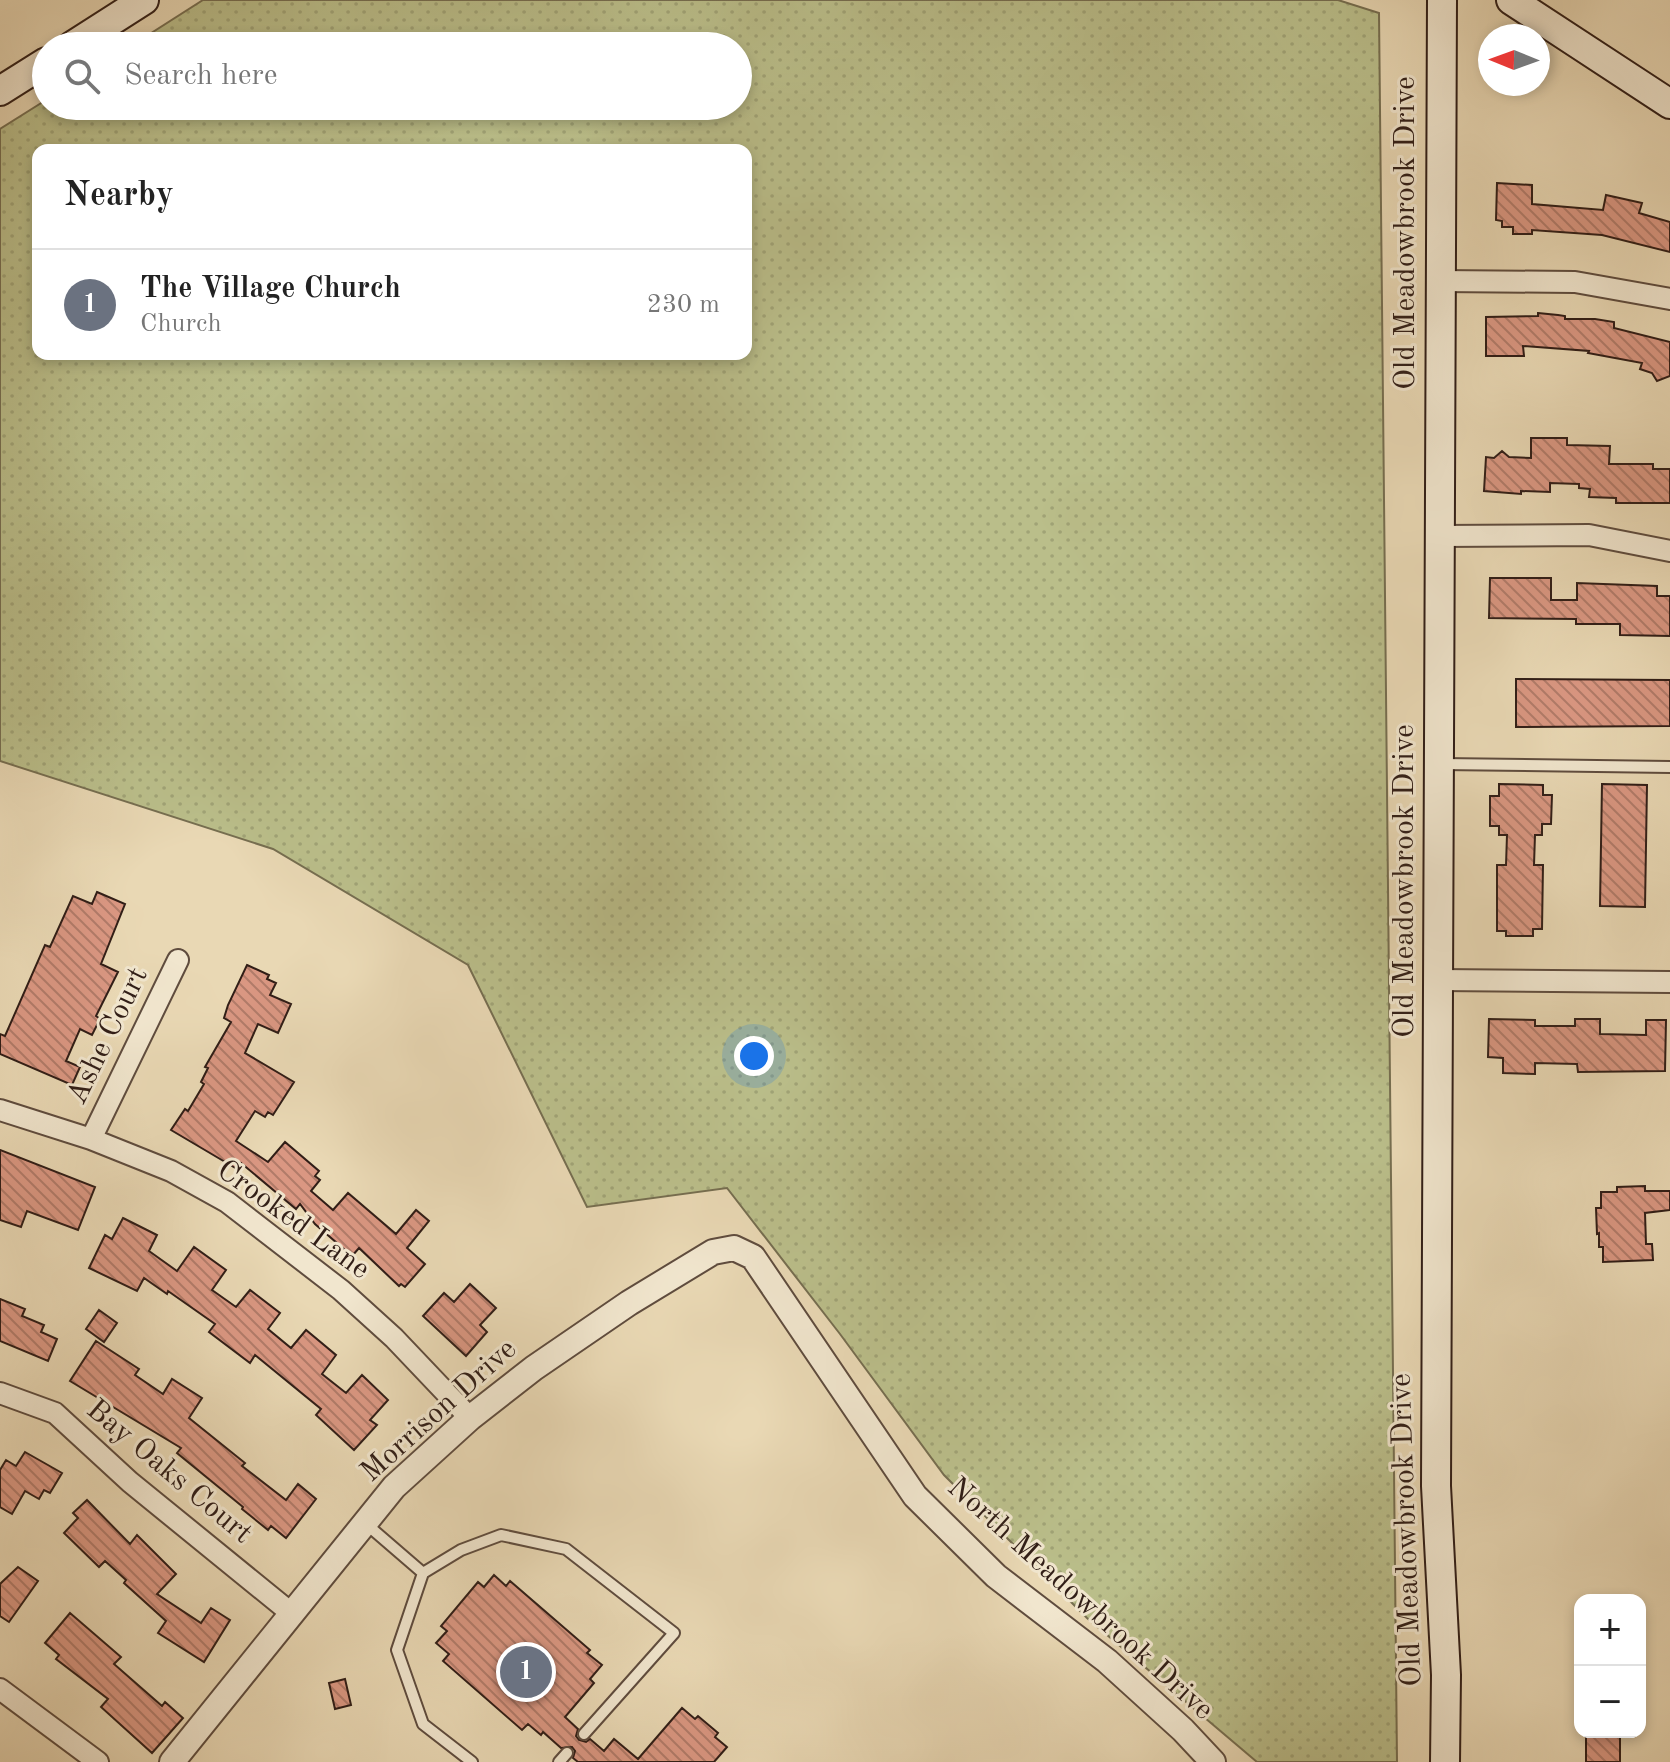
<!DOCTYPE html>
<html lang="en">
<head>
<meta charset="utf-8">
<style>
  body { margin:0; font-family:"Old Standard TT",serif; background:#f6f6f6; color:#222 }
  .controls { position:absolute; right:24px; bottom:24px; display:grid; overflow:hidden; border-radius:16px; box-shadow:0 4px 12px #0003 }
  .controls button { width:72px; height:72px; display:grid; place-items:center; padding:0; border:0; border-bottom:2px solid #e0e0e0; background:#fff; color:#222; font:40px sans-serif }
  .compass { position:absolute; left:1478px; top:24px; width:72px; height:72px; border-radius:50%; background:#fff; box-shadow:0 4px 12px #0003; rotate:271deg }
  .you { position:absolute; left:754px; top:1056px; width:28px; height:28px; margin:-20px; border:6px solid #fff; border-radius:50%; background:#1a73e8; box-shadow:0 0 0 12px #1a73e833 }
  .badge { display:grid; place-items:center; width:52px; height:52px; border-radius:50%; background:#2563eb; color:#fff; font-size:26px; font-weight:700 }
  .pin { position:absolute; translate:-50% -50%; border:4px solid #fff; box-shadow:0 2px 8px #0006 }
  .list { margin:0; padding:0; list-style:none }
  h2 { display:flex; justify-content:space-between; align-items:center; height:104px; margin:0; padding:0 32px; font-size:34px }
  h2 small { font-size:26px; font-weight:400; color:#767676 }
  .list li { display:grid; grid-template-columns:52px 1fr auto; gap:24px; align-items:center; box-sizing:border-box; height:112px; padding:0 32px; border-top:2px solid #e0e0e0 }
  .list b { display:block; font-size:30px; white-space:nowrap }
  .list p { margin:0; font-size:26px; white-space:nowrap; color:#767676 }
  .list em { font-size:26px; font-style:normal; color:#767676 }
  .icon { flex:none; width:44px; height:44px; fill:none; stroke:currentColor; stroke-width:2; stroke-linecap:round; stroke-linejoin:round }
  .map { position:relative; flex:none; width:1670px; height:1762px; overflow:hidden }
  .search { position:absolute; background:#fff; box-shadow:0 4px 12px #0003; left:32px; top:32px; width:720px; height:88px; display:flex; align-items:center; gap:20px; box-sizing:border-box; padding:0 28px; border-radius:44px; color:#767676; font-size:30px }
  .panel { position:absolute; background:#fff; box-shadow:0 4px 12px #0003; left:32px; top:144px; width:720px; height:216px; border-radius:16px }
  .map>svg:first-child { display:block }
  .grass { fill:url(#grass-dots); stroke:#766e50; stroke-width:2; fill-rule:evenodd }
  .building { fill:url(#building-back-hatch); stroke:#311e17; stroke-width:2 }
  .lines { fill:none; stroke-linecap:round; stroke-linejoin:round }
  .service-casing { stroke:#5f4c3e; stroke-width:14 }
  .minor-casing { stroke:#5f4c3e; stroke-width:24 }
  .tertiary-casing { stroke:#5f4c3e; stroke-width:28 }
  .secondary-casing { stroke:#311e17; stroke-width:32 }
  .service { stroke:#f1e6ce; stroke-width:10 }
  .minor { stroke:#f1e6ce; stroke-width:20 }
  .tertiary { stroke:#f1e6ce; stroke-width:24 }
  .secondary { stroke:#f1e6ce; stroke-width:28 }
  .labels { text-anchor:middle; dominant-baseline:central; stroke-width:6; stroke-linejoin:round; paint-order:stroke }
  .street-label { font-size:30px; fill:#311e17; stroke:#f1e6ce }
</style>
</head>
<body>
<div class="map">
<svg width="1670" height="1762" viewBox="0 0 1670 1762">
  <defs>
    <pattern id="grass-dots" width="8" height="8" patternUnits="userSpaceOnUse" patternTransform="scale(2)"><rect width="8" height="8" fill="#babe8a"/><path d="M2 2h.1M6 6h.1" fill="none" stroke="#a0a376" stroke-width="1.8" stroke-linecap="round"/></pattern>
    <pattern id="building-back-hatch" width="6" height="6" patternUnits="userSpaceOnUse" patternTransform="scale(2)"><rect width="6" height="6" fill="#da9782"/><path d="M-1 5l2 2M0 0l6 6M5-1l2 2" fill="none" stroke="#b17b69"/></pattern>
  </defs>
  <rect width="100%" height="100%" fill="#e9d8b4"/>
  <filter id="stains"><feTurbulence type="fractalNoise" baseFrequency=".0025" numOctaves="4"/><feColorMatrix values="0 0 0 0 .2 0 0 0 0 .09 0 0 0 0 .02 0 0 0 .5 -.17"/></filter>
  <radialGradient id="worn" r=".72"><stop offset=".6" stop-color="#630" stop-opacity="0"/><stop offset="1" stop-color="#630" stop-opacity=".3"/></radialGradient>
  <path class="grass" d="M203 0H1338L1379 13 1397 1762H1257L1087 1618 944 1475 840 1334 727 1188 587 1207 468 965 273 849 0 761V129L46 100V106H738V46H131ZM38 150H746V354H38Z"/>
  <path class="building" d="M1497 183 1532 185V204L1603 210 1606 195 1642 203 1639 213 1670 222V252L1602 235 1532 230V234H1513V227H1502V221L1496 220Z
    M1538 313 1558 315 1565 316V319H1595L1614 322V328L1670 342V376L1657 381 1652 373 1640 369 1642 363 1588 353 1589 351 1523 346 1524 356H1486V317L1538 316Z
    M1531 438H1567V445L1610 446 1609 464H1653V469H1670V503H1616V498L1589 497 1590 489 1579 488V484L1550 483V492L1521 491V494L1484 491 1486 457 1494 458 1502 451 1509 457 1531 458Z
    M1490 578H1551V600H1577V583L1657 586V596H1670V636L1620 635V624H1576V619L1489 618Z
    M1516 679 1670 680V726L1516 727Z
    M1499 784 1543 785V795H1552L1551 824H1542V835H1535L1534 865H1543L1542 929H1533V936H1506V931H1497V865H1506L1507 835H1499V826H1490V796H1499Z
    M1602 784 1647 785 1645 907 1600 906Z
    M97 892 125 904 101 964 118 972 96 1016 100 1019 92 1035 80 1029 66 1061 80 1067 72 1085 0 1054V1034L5 1036 45 945 50 947 73 896 92 904Z
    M247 965 269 975 267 979 276 983 270 995 291 1004 278 1033 258 1024 245 1053 294 1082 273 1115 268 1112 265 1117 255 1111 236 1141 268 1162 285 1142 319 1171 315 1176 320 1180 311 1191 333 1210 348 1193 396 1234 416 1210 429 1221 407 1248 425 1264 405 1287 401 1284 399 1286 359 1248 352 1256 315 1224 300 1204 296 1209 241 1163 237 1169 171 1130 185 1109 188 1111 204 1084 201 1082 208 1068 205 1067 231 1022 224 1018 228 1005Z
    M1489 1019 1535 1020V1026H1575V1019H1600V1034L1646 1035V1020H1666L1665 1071 1578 1072 1577 1064 1535 1063V1074L1503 1073V1058L1488 1057Z
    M0 1150 95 1187 78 1230 27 1211 21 1227 0 1220Z
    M1645 1186V1191H1670V1210L1645 1213 1646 1244H1652L1653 1260 1603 1262V1247H1599V1233L1597 1234 1596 1208H1601V1192H1617V1187Z
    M123 1218 157 1235 149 1251 177 1271 194 1247 226 1270 212 1290 236 1307 250 1290 280 1313 268 1329 291 1348 306 1330 336 1355 322 1374 346 1393 362 1375 388 1400 370 1420 377 1425 354 1450 316 1415 321 1409 255 1355 250 1363 209 1332 215 1324 168 1291 167 1294 144 1278 137 1291 89 1268 105 1235 112 1239Z
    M470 1284 496 1308 480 1325 487 1332 466 1356 423 1316 444 1293 454 1302Z
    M0 1299 25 1309 22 1316 44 1325 41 1332 57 1339 48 1361 0 1341Z
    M99 1310 117 1323 104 1342 86 1329Z
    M96 1341 139 1369 135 1375 163 1394 172 1379 202 1398 189 1418 245 1463 242 1466 286 1500 298 1484 316 1499 286 1538 271 1526 268 1530 242 1509 243 1507 177 1453 181 1448 70 1381Z
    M25 1452 62 1473 50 1493 44 1490 39 1499 25 1491 12 1514 0 1507V1470L6 1460 16 1466Z
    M87 1500 130 1544 137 1535 176 1574 157 1594 201 1623 211 1608 230 1620 204 1662 158 1633 166 1621 124 1583 126 1580 105 1561 99 1567 64 1533 78 1518 73 1513Z
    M18 1567 38 1581 9 1622 0 1616V1584Z
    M494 1575 506 1586 510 1581 590 1650 587 1653 602 1665 590 1679 594 1683 565 1717 578 1729 576 1736 579 1740 586 1742 590 1739 604 1751 614 1739 638 1759 682 1708 695 1719 698 1716 718 1733 715 1737 727 1747 714 1762H578L573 1758 575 1751 572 1747 561 1748 543 1732 541 1735 528 1724 522 1730 443 1661 449 1654 436 1643 447 1631 441 1626 478 1582 484 1587Z
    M70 1613 121 1657 114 1664 162 1706 165 1702 183 1718 152 1753 101 1707 108 1699 56 1659 59 1655 45 1643Z
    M345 1679 351 1705 335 1709 329 1683Z
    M1586 1732H1620V1762H1586Z"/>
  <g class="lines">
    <defs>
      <path id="service" d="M1441 764 1670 767
        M365 1523 423 1573 397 1650 423 1724 472 1762
        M423 1573 461 1550 501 1535 566 1549 674 1633 584 1734
        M559 1762 567 1753"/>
      <path id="minor" d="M1440 281 1575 282 1670 299
        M1440 536 1589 535 1670 551
        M1439 980 1670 982
        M0 1110 91 1139 171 1171 227 1202 341 1290 394 1338 470 1418
        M91 1139 178 960
        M0 1393 55 1413 130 1482 291 1613
        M0 1689 98 1762"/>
      <path id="tertiary" d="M172 1762 394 1487 470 1418 534 1368 629 1303 713 1252 734 1248 753 1257 915 1496 996 1576 1107 1661 1183 1730 1213 1762"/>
      <path id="secondary" d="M1442 0 1436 1486 1446 1675 1445 1762
        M1511 0 1670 104
        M72 46 144 0
        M0 91 46 62"/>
    </defs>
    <use href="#service" class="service-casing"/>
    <use href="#minor" class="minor-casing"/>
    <use href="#tertiary" class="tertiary-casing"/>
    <use href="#secondary" class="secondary-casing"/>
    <use href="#service" class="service"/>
    <use href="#minor" class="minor"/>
    <use href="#tertiary" class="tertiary"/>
    <use href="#secondary" class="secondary"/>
  </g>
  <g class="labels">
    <g class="street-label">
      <text transform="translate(1406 233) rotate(-90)">Old Meadowbrook Drive</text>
      <text transform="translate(1405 881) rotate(-90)">Old Meadowbrook Drive</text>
      <text transform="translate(108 1036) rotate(-64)">Ashe Court</text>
      <text transform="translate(293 1220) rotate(36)">Crooked Lane</text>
      <text transform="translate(439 1411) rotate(-42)">Morrison Drive</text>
      <text transform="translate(169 1472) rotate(40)">Bay Oaks Court</text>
      <text transform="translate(1407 1530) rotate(-92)">Old Meadowbrook Drive</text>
      <text transform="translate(1080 1599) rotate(42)">North Meadowbrook Drive</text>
    </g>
  </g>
  <rect width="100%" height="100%" filter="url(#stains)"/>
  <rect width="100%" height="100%" fill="url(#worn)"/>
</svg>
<div class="controls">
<button>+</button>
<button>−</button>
</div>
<svg class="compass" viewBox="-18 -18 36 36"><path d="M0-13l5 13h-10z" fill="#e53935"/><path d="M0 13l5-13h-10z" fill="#767676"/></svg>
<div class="you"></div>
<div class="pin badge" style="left:526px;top:1672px;background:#6b7280">1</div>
<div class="search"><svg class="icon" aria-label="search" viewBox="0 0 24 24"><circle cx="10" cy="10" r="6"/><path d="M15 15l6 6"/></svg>Search here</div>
<section class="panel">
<h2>Nearby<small></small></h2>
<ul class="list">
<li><span class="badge" style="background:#6b7280">1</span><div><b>The Village Church</b><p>Church</p></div><em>230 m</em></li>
</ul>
</section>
</div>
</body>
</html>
